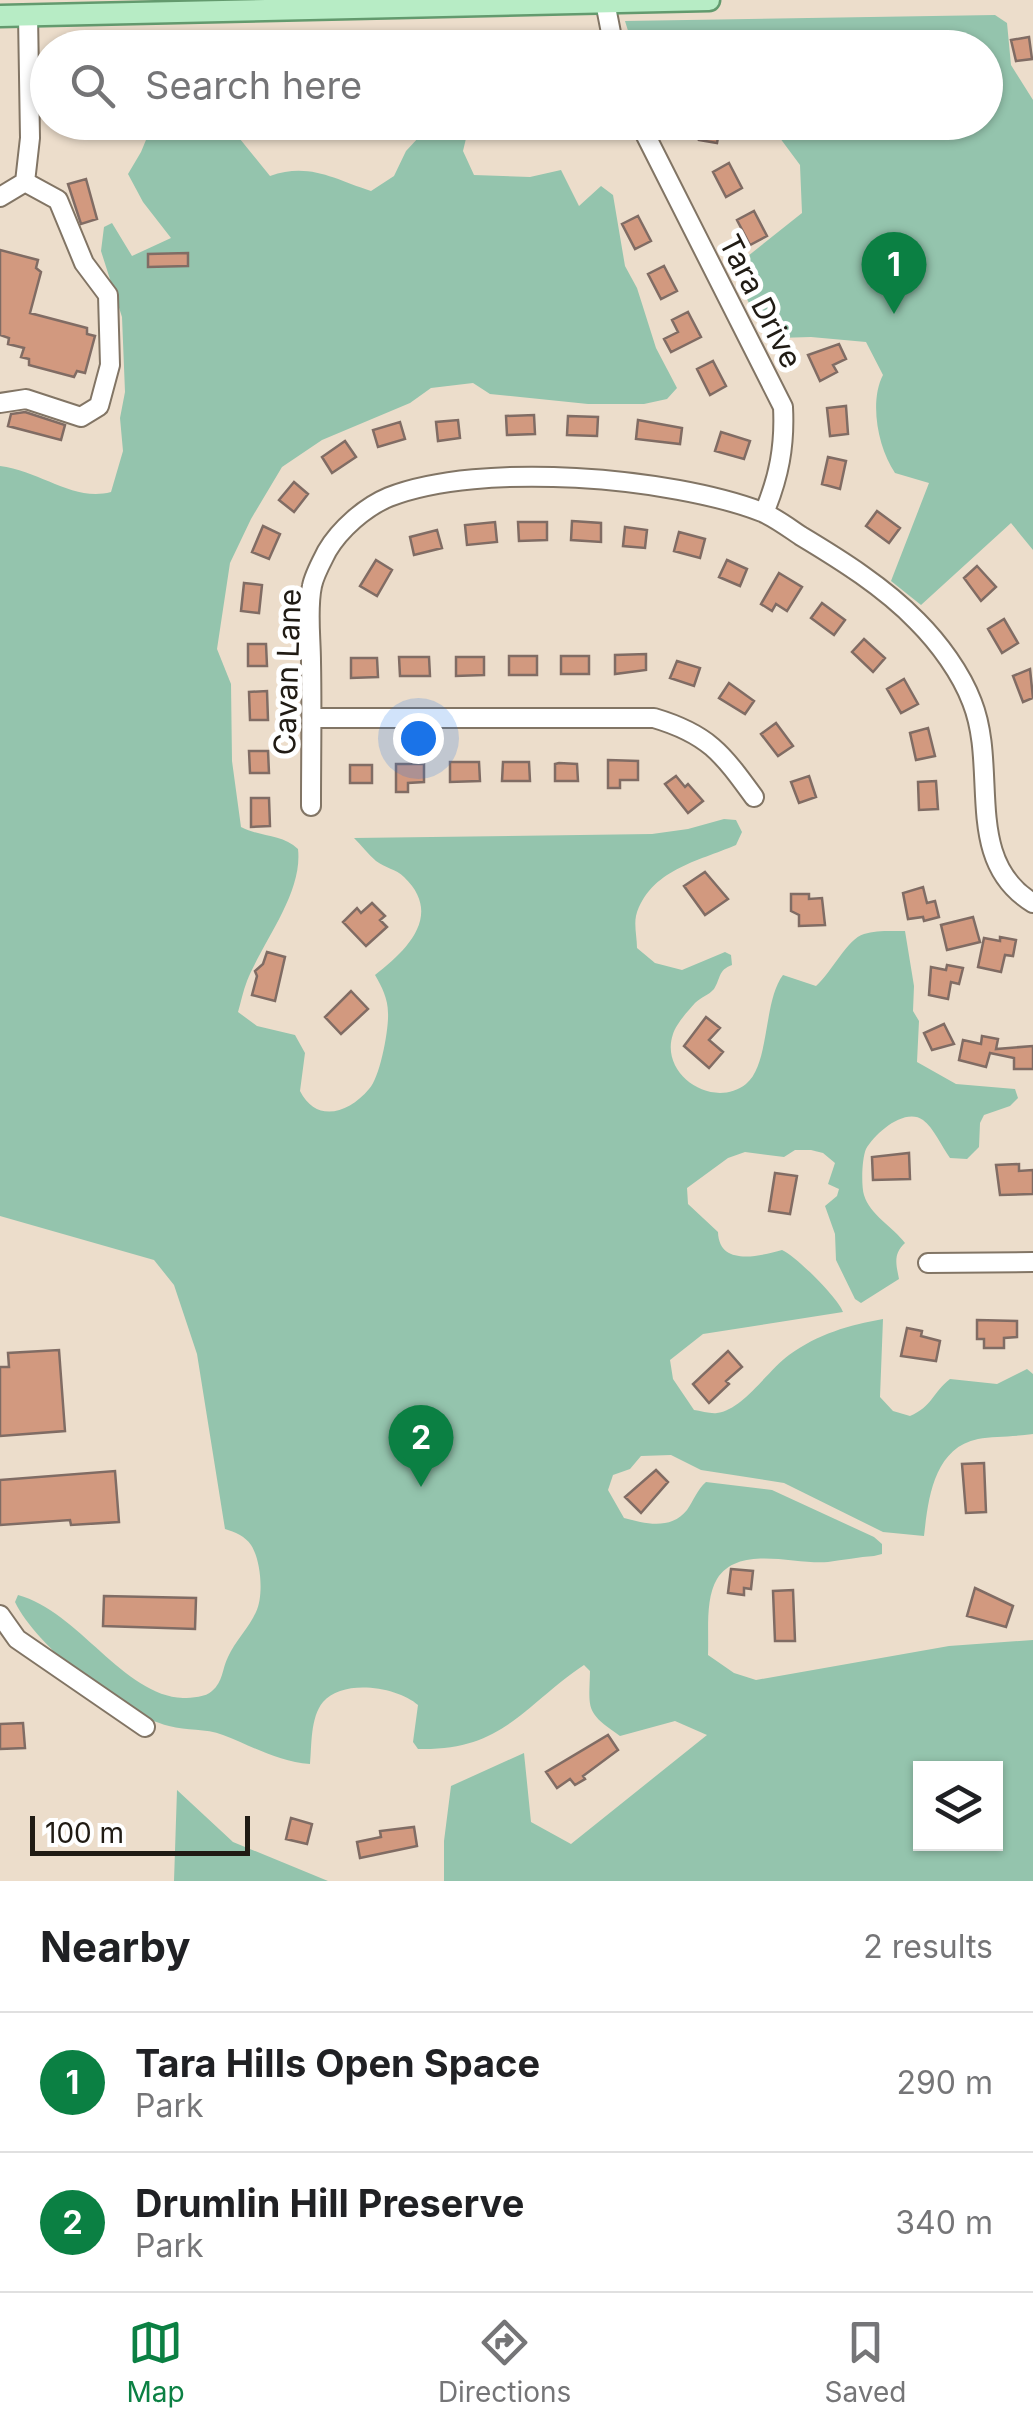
<!DOCTYPE html>
<html lang="en">
<head>
<meta charset="utf-8">
<style>
  body { margin:0; font-family:Inter,sans-serif; background:#f2f2f2; color:#202124 }
  .controls { position:absolute; right:30px; bottom:30px; display:grid; overflow:hidden; border-radius:0px; box-shadow:0 2px 8px #0004 }
  .controls button { width:90px; height:90px; display:grid; place-items:center; padding:0; border:0; border-bottom:2px solid #e0e0e0; background:#fff; color:#202124; font:50px sans-serif }
  .scale { position:absolute; left:30px; bottom:25px; width:220px; box-sizing:border-box; padding-left:10px; border:5px solid #201b14; border-top:0; font-size:28px; line-height:35px; white-space:nowrap; color:#201b14; -webkit-text-stroke:8px #fff; paint-order:stroke }
  .you { position:absolute; left:418px; top:738px; width:35px; height:35px; margin:-25px; border:8px solid #fff; border-radius:50%; background:#1a73e8; box-shadow:0 0 0 15px #1a73e833 }
  .badge { display:grid; place-items:center; width:65px; height:65px; border-radius:50%; background:#0b8043; color:#fff; font-size:32px; font-weight:700 }
  .pin { position:absolute; translate:-50% -82px; filter:drop-shadow(0 2px 5px #0008) }
  .pin::after { content:''; position:absolute; top:52px; width:35px; height:30px; background:inherit; clip-path:polygon(0 0,100% 0,50% 100%) }
  .list { margin:0; padding:0; list-style:none }
  h2 { display:flex; justify-content:space-between; align-items:center; height:130px; margin:0; padding:0 40px; font-size:42px }
  h2 small { font-size:32px; font-weight:400; color:#757577 }
  .list li { display:grid; grid-template-columns:65px 1fr auto; gap:30px; align-items:center; box-sizing:border-box; height:140px; padding:0 40px; border-top:2px solid #e0e0e0 }
  .list b { display:block; font-size:38px; white-space:nowrap }
  .list p { margin:0; font-size:32px; white-space:nowrap; color:#757577 }
  .list em { font-size:32px; font-style:normal; color:#757577 }
  .icon { flex:none; width:55px; height:55px; fill:none; stroke:currentColor; stroke-width:2; stroke-linecap:round; stroke-linejoin:round }
  .map { position:relative; flex:none; width:1033px; height:1881px; overflow:hidden }
  .search { position:absolute; background:#fff; box-shadow:0 2px 8px #0004; left:30px; right:30px; top:30px; height:110px; display:flex; align-items:center; gap:25px; box-sizing:border-box; padding:0 35px; border-radius:55px; color:#757577; font-size:38px }
  .sheet { height:410px; background:#fff }
  nav { display:flex; justify-content:space-around; align-items:center; box-sizing:border-box; height:140px; border-top:2px solid #e0e0e0; background:#fff; font-size:28px; color:#757577 }
  nav a { display:grid; justify-items:center; gap:5px }
  nav .on { color:#0b8043 }
  .map>svg:first-child { display:block }
  .green { fill:#94c4ad; fill-rule:evenodd }
  .building { fill:#d2997f; stroke:#806c64; stroke-width:2.5 }
  .lines { fill:none; stroke-linecap:round; stroke-linejoin:round }
  .minor-casing { stroke:#827565; stroke-width:22 }
  .major-casing { stroke:#639a6e; stroke-width:25 }
  .minor { stroke:#fff; stroke-width:18 }
  .major { stroke:#b7ecc5; stroke-width:20 }
  .labels { text-anchor:middle; dominant-baseline:central; stroke-width:10; stroke-linejoin:round; paint-order:stroke }
  .street-label { font-size:30px; fill:#201b14; stroke:#fff }
</style>
</head>
<body>
<div class="map">
<svg width="1033" height="1881" viewBox="0 0 1033 1881">
  <rect width="100%" height="100%" fill="#ecddcb"/>
  <path class="green" d="M995 15 1007 23 1011 65 1033 100V550L1011 523 921 605 891 581 929 483 895 473C878 448 869 402 883 375L866 342 811 337 777 338 760 324 738 282 743 278V260L802 213 800 165 774 130 761 123 986 122V48L633 47 625 21Z
    M153 123H227L270 176C309 162 334 179 371 191L394 176 406 151 432 123 469 126 463 151 474 175 530 177 561 170 579 206 601 186 613 195 625 266 637 288 656 348 677 388 667 399 644 404H588L490 394 473 383 431 388 410 403 322 440 282 467 251 519 230 563 217 649 231 684 232 761 241 827C260 837 282 834 298 849 303 893 263 941 247 981 243 991 241 1002 238 1012L257 1026 295 1035 305 1053 300 1091C316 1123 348 1114 369 1089 380 1078 389 1029 388 1013 388 999 382 987 375 975 406 951 444 915 404 877 396 869 385 868 376 861 368 854 361 845 354 838L652 834 688 829 724 819 736 820 742 832 736 845C699 861 649 870 636 916 634 925 637 938 637 948L655 963 682 970 725 952 731 955 732 965C718 970 721 978 714 989 709 995 701 997 695 1003 688 1011 676 1024 673 1034 659 1075 713 1110 746 1084 770 1065 763 1001 783 975L816 986C832 972 847 939 864 934 876 930 892 931 905 931L914 986 913 1011 919 1021 917 1062 956 1084 1015 1089 1018 1098 1010 1106 984 1115 980 1123 979 1147 967 1159 950 1158C942 1147 933 1127 923 1120 905 1107 875 1133 866 1149 862 1158 861 1185 864 1195 870 1215 893 1227 905 1243 893 1254 896 1264 899 1279L861 1303 855 1299 836 1260 835 1234 825 1206 837 1196 839 1189 828 1184 835 1163 823 1153 811 1150H795L784 1157 745 1152 728 1158 687 1188 688 1204 718 1232C719 1267 760 1256 782 1250 796 1256 839 1299 843 1312L703 1334 670 1360 673 1379 694 1410C701 1411 711 1414 717 1413 743 1410 768 1370 789 1355 818 1334 849 1325 883 1319L880 1397 893 1411 910 1416C932 1407 933 1392 950 1379L997 1384 1027 1369 1033 1374V1434C1015 1437 994 1436 978 1439 933 1448 928 1501 924 1536L883 1532 784 1483 701 1470 671 1455 641 1456 630 1469 613 1475 608 1490 624 1518C646 1524 671 1530 687 1510 694 1500 697 1490 706 1482L772 1490 874 1537 882 1544V1554L874 1556C859 1557 843 1560 828 1562 794 1565 739 1544 717 1579 705 1599 709 1632 708 1655L734 1673 756 1680 949 1646 1033 1640V1881H444V1841L451 1786 524 1753 531 1822 571 1844 707 1735 675 1721 620 1736C585 1712 589 1710 590 1671L584 1665C522 1707 503 1751 418 1749L413 1742 418 1705C398 1687 343 1678 323 1702 310 1718 312 1745 310 1764 278 1762 252 1746 223 1735 205 1728 187 1731 169 1726 121 1714 36 1646 15 1602L18 1595C78 1611 124 1696 183 1698 192 1698 206 1697 212 1691 223 1682 222 1669 228 1657 235 1641 249 1628 256 1612 264 1596 261 1560 251 1545 245 1536 235 1532 225 1529L197 1354 174 1285 154 1260 0 1216V466C41 471 73 502 111 492L123 451 120 418 125 392 122 317 101 251 104 227 112 223 132 256 171 238 143 202 128 174 141 152ZM920 1768H996V1844H920Z
    M177 1790 233 1842 328 1881H174Z"/>
  <path class="building" d="M1029 37 1032 59 1016 61 1011 40Z
    M90 122H133L134 137 90 135Z
    M702 122H721L717 143 699 140Z
    M729 163 742 188 726 197 713 172Z
    M86 179 97 219 81 224 68 184Z
    M754 211 767 236 750 245 737 220Z
    M638 216 651 241 635 249 622 224Z
    M0 250 38 260 36 268 41 272 30 313 87 328V334L95 336 85 373 77 371 74 377 29 365V359L21 357 24 348 8 344 9 338 0 335Z
    M188 253V266L148 267V254Z
    M664 266 677 291 661 299 648 274Z
    M688 312 701 337 671 352 664 339 678 332 672 320Z
    M839 344 846 359 833 365 837 372 820 381 808 355Z
    M713 361 726 386 710 395 697 369Z
    M846 406 848 434 830 436 827 408Z
    M25 412 65 425 61 440 8 426 11 414Z
    M534 415 535 434 507 435 506 416Z
    M568 416 598 417 597 436 567 435Z
    M458 420 460 438 438 441 436 422Z
    M638 420 682 428 680 444 636 439Z
    M400 422 405 439 378 447 373 430Z
    M721 432 750 441 744 459 715 451Z
    M345 441 356 457 332 473 322 457Z
    M828 457 846 461 840 489 822 484Z
    M294 482 308 494 294 512 279 500Z
    M877 511 900 528 889 543 866 526Z
    M572 521 601 523V542L571 540Z
    M495 522 497 542 467 545 465 525Z
    M518 522H547V540L519 541Z
    M263 526 280 534 269 559 252 552Z
    M625 527 647 530 645 548 623 546Z
    M437 530 442 548 414 555 410 537Z
    M679 532 705 539 700 558 674 551Z
    M376 560 392 570 377 596 360 586Z
    M727 560 747 569 740 586 719 577Z
    M977 566 996 587 981 601 964 578Z
    M779 573 802 587 787 611 776 604 772 611 761 604Z
    M244 583 262 585 259 613 241 611Z
    M822 603 845 620 834 635 811 618Z
    M1004 619 1018 643 1002 653 988 629Z
    M864 639 885 658 873 672 852 652Z
    M248 644H266L267 666H248Z
    M646 654V670L615 674V655Z
    M509 656H537V675H509Z
    M561 656H589V674H561Z
    M399 657H429L430 676H400Z
    M456 657H484V675L456 676Z
    M351 658H377L378 677 351 678Z
    M677 661 700 668 694 686 670 678Z
    M1030 669 1033 698 1023 702 1013 676Z
    M904 679 918 704 901 713 887 689Z
    M729 683 754 701 745 714 719 698Z
    M267 691 268 720H250L249 692Z
    M776 723 793 746 778 756 761 734Z
    M928 728 935 756 916 760 910 733Z
    M249 751H268L269 773H250Z
    M608 760 638 761V780H620V788H608Z
    M450 762H479L480 781 450 782Z
    M503 762H529L530 781H502Z
    M559 763 577 764 578 781H555V764Z
    M396 764H424V782L408 783V792H396Z
    M350 765H372V783H350Z
    M676 776 685 787 688 784 703 801 688 813 665 784Z
    M809 776 816 797 799 803 791 782Z
    M936 781 938 809 919 810 918 782Z
    M251 798H269L270 826 251 827Z
    M705 872 728 899 705 915 684 886Z
    M923 887 927 903 935 901 939 917 924 921 923 917 908 919 903 893Z
    M791 894H809V899L822 898 825 925 799 926V915L791 911Z
    M372 903 385 916 380 920 387 927 366 946 343 922 357 908 361 913Z
    M973 917 980 942 947 950 941 925Z
    M1000 937 1016 940 1013 956 1005 955 1001 972 978 967 984 938 1000 941Z
    M267 952 285 957 275 1001 252 995 257 976 255 971 263 964Z
    M947 965 963 968 959 984 951 982 948 999 929 995 931 967 946 970Z
    M351 991 368 1009 341 1034 325 1017Z
    M706 1017 720 1028 709 1040 723 1052 709 1068 684 1046Z
    M944 1024 954 1044 932 1050 924 1033Z
    M982 1036 998 1039 996 1049 1033 1046V1069H1014V1058L990 1053 986 1067 959 1060 963 1040 981 1044Z
    M909 1153 910 1179 873 1180 872 1157Z
    M1019 1164V1171L1033 1170V1194L1000 1195 996 1165Z
    M775 1173 797 1176 790 1214 769 1211Z
    M977 1320 1017 1321V1337L1004 1338V1348H984V1339H977Z
    M907 1328 922 1331 921 1336 940 1341 936 1361 901 1356Z
    M59 1350 65 1431 0 1436V1367H9L8 1353Z
    M728 1351 742 1367 726 1381 729 1384 709 1403 693 1384Z
    M984 1463 986 1512 966 1513 962 1464Z
    M656 1470 668 1482 641 1513 625 1497Z
    M115 1471 119 1522 71 1525 70 1520 0 1525V1480Z
    M731 1569 753 1571 751 1589 744 1588V1595L728 1593Z
    M975 1588 1013 1606 1006 1627 967 1616Z
    M793 1590 795 1641H775L773 1591Z
    M104 1596 196 1598 195 1629 103 1626Z
    M23 1723 25 1748 0 1749V1724Z
    M608 1735 618 1750 583 1776 585 1779 575 1785 570 1779 557 1788 546 1772Z
    M291 1818 312 1824 307 1844 286 1839Z
    M414 1827 417 1846 360 1858 357 1842 381 1837 380 1831Z"/>
  <g class="lines">
    <defs>
      <path id="minor" d="M605 2 614 48
        M639 122 783 407C785 446 779 477 764 513
        M25 182 30 138 28 15
        M0 197 25 182 58 200 84 263 108 295 110 365 99 406 81 417 26 399 0 403
        M312 718H654C708 734 722 753 754 797
        M311 806C311 758 312 710 311 662 311 638 307 609 312 586 314 575 322 561 327 551 340 529 365 507 389 497 481 461 671 477 762 512 776 518 789 528 801 536 841 560 884 587 917 621 939 643 961 673 972 702 999 770 962 860 1033 903
        M928 1263 1033 1262
        M0 1615 17 1639 145 1727"/>
      <path id="major" d="M0 16 709 0"/>
    </defs>
    <use href="#minor" class="minor-casing"/>
    <use href="#major" class="major-casing"/>
    <use href="#minor" class="minor"/>
    <use href="#major" class="major"/>
  </g>
  <g class="labels">
    <g class="street-label">
      <text transform="translate(761 301) rotate(63)">Tara Drive</text>
      <text transform="translate(287 672) rotate(-88)">Cavan Lane</text>
    </g>
  </g>
</svg>
<div class="controls">
<button><svg class="icon" aria-label="layers" viewBox="0 0 24 24"><path d="M12 4l9 5-9 5-9-5zM3 14l9 5 9-5"/></svg></button>
</div>
<div class="scale">100 m</div>
<div class="you"></div>
<div class="pin badge" style="left:894px;top:314px">1</div>
<div class="pin badge" style="left:421px;top:1487px">2</div>
<div class="search"><svg class="icon" aria-label="search" viewBox="0 0 24 24"><circle cx="10" cy="10" r="6"/><path d="M15 15l6 6"/></svg>Search here</div>
</div>
<section class="sheet">
<h2>Nearby<small>2 results</small></h2>
<ul class="list">
<li><span class="badge">1</span><div><b>Tara Hills Open Space</b><p>Park</p></div><em>290 m</em></li>
<li><span class="badge">2</span><div><b>Drumlin Hill Preserve</b><p>Park</p></div><em>340 m</em></li>
</ul>
</section>
<nav>
<a class="on"><svg class="icon" aria-label="map" viewBox="0 0 24 24"><path d="M3 6l6-2 6 2 6-2v14l-6 2-6-2-6 2zM9 4v14M15 6v14"/></svg>Map</a>
<a><svg class="icon" aria-label="directions" viewBox="0 0 24 24"><path d="M12 3l9 9-9 9-9-9zM9 14v-3h6M13 9l2 2-2 2"/></svg>Directions</a>
<a><svg class="icon" aria-label="saved" viewBox="0 0 24 24"><path d="M7 4h10v16l-5-4-5 4z"/></svg>Saved</a>
</nav>
</body>
</html>
